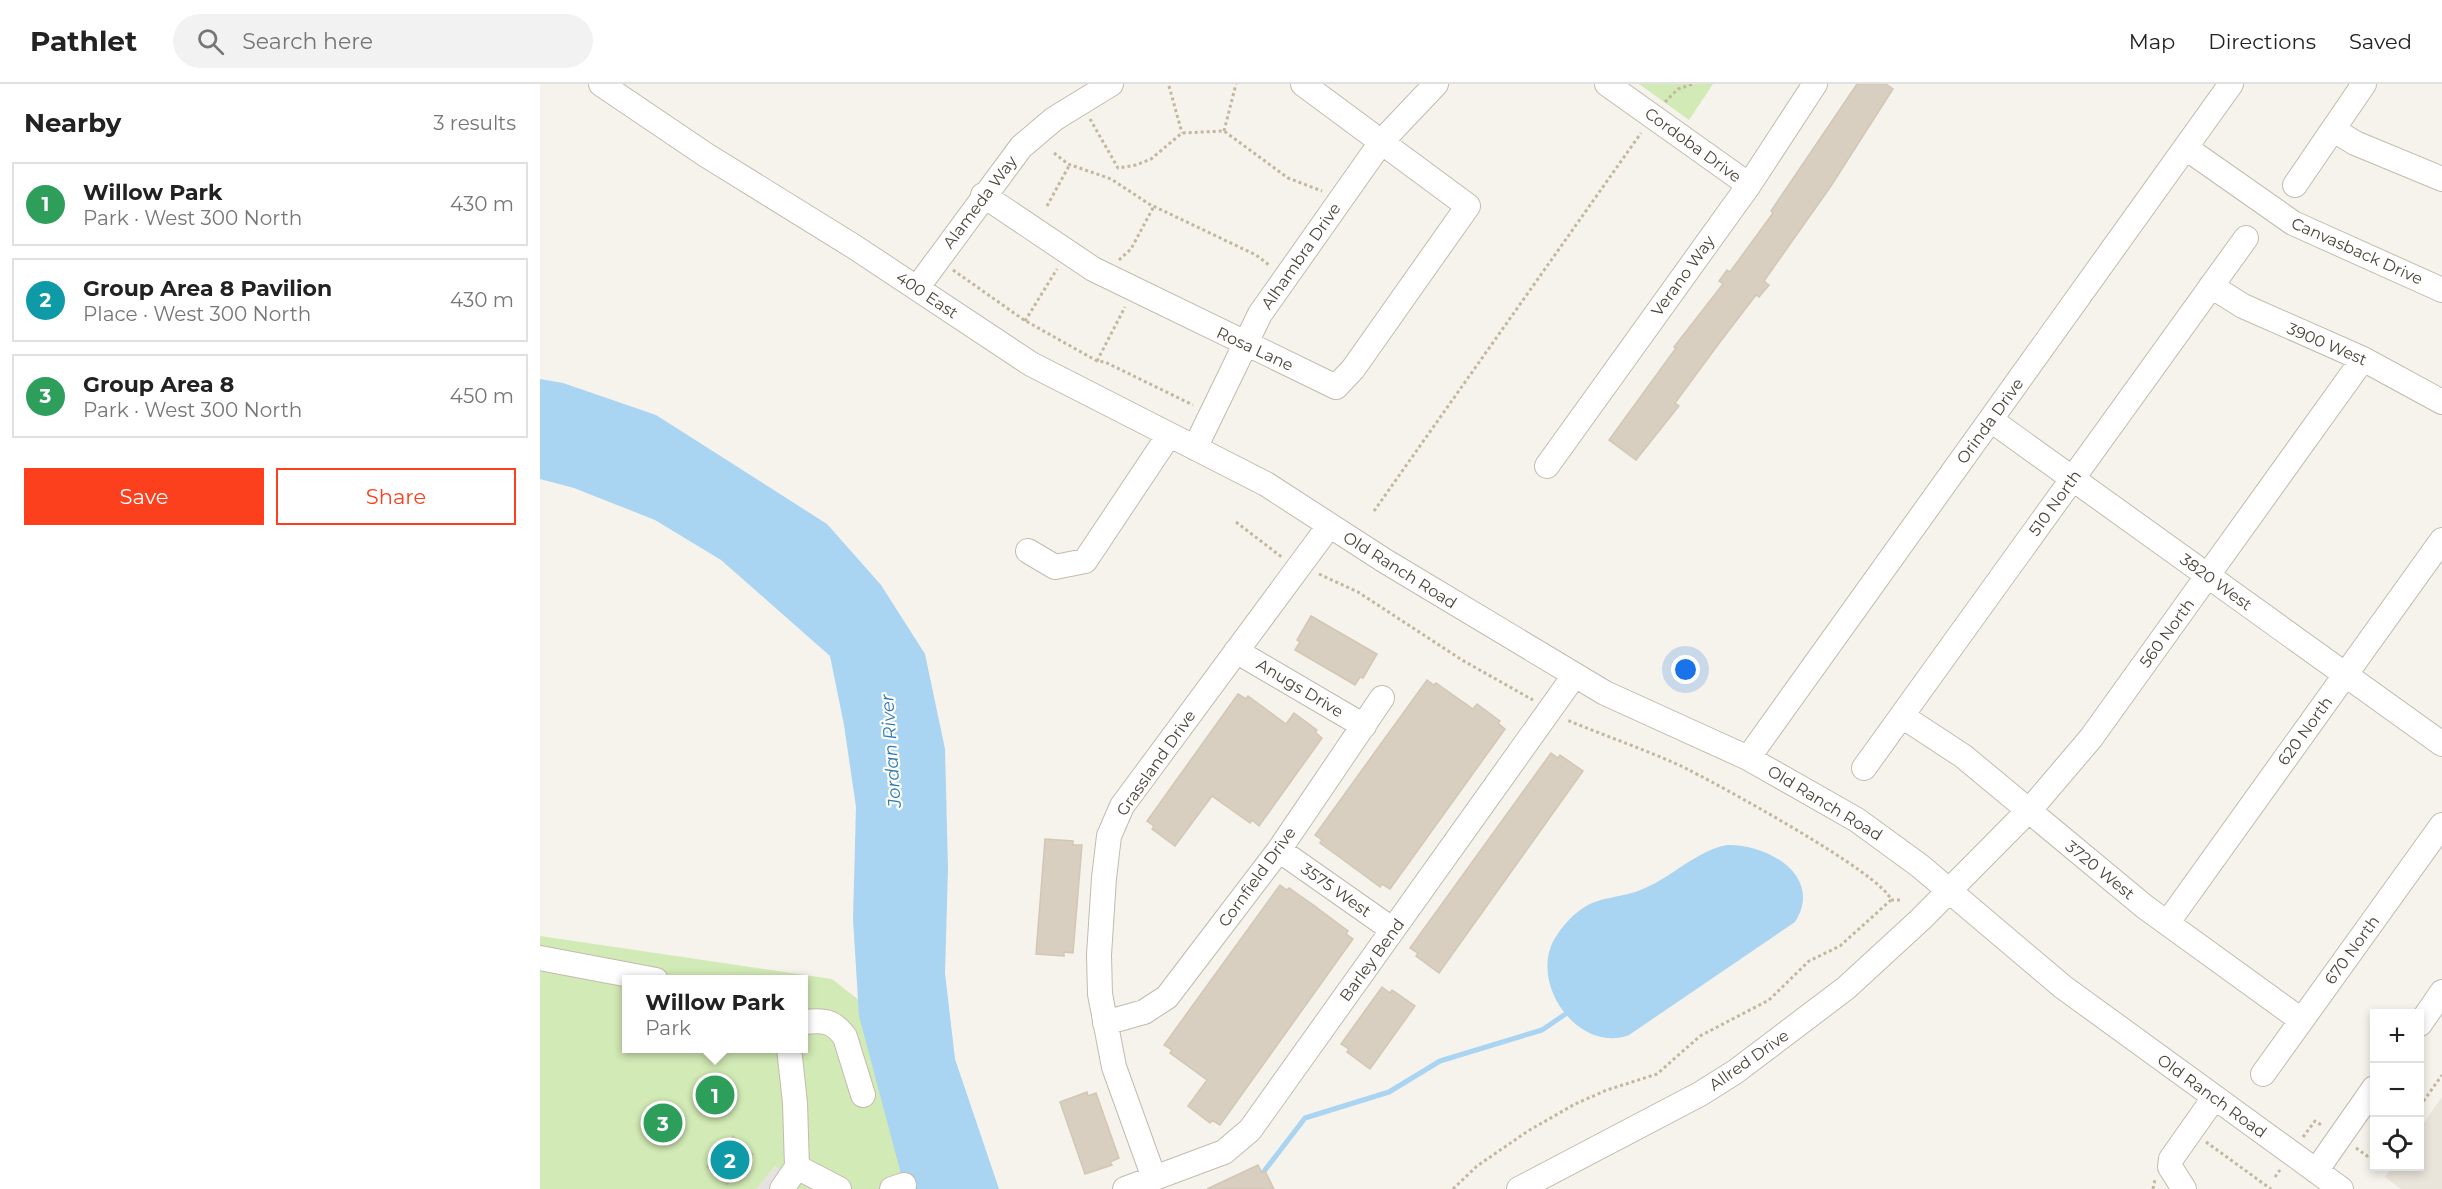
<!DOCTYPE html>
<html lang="en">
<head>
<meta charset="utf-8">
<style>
  body { margin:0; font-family:Montserrat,sans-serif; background:#f2f2f2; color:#222 }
  .controls { position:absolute; right:18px; bottom:18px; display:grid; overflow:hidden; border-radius:0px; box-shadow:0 3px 9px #0003 }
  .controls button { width:54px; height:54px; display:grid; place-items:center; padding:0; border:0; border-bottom:2px solid #e0e0e0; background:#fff; color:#222; font:30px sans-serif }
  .you { position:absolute; left:1146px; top:586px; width:21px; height:21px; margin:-15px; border:4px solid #fff; border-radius:50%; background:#1a73e8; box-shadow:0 0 0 9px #1a73e833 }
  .badge { display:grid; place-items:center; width:39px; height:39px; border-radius:50%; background:#fc3f1d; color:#fff; font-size:20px; font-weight:700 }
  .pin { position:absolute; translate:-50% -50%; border:3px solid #fff; box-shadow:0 2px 6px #0006 }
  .popup { position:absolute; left:82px; top:891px; width:186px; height:78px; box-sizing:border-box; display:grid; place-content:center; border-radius:0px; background:#fff; filter:drop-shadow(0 2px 4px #0005); font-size:20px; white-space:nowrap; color:#767676 }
  .popup b { font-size:22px; color:#222 }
  .popup::after { content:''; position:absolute; left:50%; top:100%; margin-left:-12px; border:12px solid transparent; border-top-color:#fff }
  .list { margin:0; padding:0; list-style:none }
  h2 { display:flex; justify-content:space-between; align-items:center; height:78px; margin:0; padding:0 24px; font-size:26px }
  h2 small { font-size:20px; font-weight:400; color:#767676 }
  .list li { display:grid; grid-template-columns:39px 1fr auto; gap:18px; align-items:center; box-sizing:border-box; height:84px; margin:0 12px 12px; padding:0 12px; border:2px solid #e0e0e0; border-radius:0px }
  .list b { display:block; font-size:22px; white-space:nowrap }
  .list p { margin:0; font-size:20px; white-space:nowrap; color:#767676 }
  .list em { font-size:20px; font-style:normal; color:#767676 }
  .actions { display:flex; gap:12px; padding:18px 24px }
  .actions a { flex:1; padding:14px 0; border:2px solid #fc3f1d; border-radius:0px; text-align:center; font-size:21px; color:#fc3f1d }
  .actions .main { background:#fc3f1d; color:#fff }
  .icon { flex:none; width:33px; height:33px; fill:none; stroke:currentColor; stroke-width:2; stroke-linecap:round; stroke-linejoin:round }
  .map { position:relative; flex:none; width:1902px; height:1105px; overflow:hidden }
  header { display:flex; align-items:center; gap:36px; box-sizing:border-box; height:84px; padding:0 30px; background:#fff; border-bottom:2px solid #e0e0e0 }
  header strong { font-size:28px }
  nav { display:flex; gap:33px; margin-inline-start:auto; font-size:21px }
  .search { width:420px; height:54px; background:#f2f2f2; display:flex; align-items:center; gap:15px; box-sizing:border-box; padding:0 21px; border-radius:33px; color:#767676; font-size:22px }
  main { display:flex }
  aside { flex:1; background:#fff }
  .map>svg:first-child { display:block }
  .residential { fill:#eae5da }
  .green { fill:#d2eab5; fill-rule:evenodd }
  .parking { fill:#e5e3e0 }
  .water { fill:#a9d4f2 }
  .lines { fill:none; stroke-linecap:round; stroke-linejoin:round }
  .stream { stroke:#a9d4f2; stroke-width:5 }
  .building { fill:#d8cfc1; stroke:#d3c7b4; stroke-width:1.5 }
  .minor-casing { stroke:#c2bbae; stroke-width:26 }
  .path { stroke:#c4b79f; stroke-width:3; stroke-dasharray:3 3; stroke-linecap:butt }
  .minor { stroke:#fff; stroke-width:24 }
  .labels { text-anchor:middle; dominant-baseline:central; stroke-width:4.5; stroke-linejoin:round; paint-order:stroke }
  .street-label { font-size:16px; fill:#4b4439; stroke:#fff }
  .water-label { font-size:18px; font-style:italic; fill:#2e7ab2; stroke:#fff }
</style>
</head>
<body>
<header>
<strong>Pathlet</strong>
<div class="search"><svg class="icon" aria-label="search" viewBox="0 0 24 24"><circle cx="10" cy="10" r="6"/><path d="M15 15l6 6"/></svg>Search here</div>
<nav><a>Map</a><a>Directions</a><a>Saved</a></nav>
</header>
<main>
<aside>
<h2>Nearby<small>3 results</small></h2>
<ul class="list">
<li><span class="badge" style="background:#2e9e5b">1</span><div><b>Willow Park</b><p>Park · West 300 North</p></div><em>430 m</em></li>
<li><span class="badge" style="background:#0f9aa8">2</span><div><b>Group Area 8 Pavilion</b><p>Place · West 300 North</p></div><em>430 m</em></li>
<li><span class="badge" style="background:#2e9e5b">3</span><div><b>Group Area 8</b><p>Park · West 300 North</p></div><em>450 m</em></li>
</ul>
<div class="actions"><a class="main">Save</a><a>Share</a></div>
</aside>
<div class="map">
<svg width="1902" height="1105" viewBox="0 0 1902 1105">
  <rect width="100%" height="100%" fill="#f6f3ec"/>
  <path class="residential" d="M1902 1013V1105H1861L1845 1093 1852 1083 1880 1082V1044Z"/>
  <path class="green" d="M1099 0H1173L1149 36Z
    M0 852 292 895 329 924 373 1105H0ZM86 896H264V964H86Z"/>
  <path class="parking" d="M235 1082 248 1093 240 1105H216Z"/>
  <path class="water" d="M0 295 23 299 116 331 287 440 341 501 385 570 405 665 408 784 405 889 415 975 459 1105H365L319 932 313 835 316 723 304 641 290 572 181 476 115 436 34 404 0 395Z
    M1187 761C1228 760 1284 792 1255 838L1089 951C1038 970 988 899 1015 854 1022 843 1031 832 1043 824 1061 812 1083 814 1103 805 1132 793 1156 767 1187 761Z"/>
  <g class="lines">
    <path class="stream" d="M727 1105 722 1090 765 1034 849 1008 900 977 1002 946 1027 929"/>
  </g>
  <path class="building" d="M1317 0H1346L1353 5 1291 102 1224 197 1229 201 1219 213 1216 211 1180 258 1135 319 1139 322 1096 376 1069 356 1136 264 1134 263 1183 200 1179 197 1187 186 1190 188 1233 129 1231 127Z
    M771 532 837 570 823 594 820 593 815 601 755 566 760 558 757 556Z
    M887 596 894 601 896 599 933 625 937 620 960 637 958 639 965 645 850 805 842 800 840 803 798 772 780 759 782 756 775 751Z
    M698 610 706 615 708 612 746 640 754 629 777 646 775 648 782 654 719 742 712 736 710 739 672 712 635 762 612 745 614 742 607 737Z
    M1011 669 1018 674 1020 671 1043 687 899 889 876 872 878 869 870 864Z
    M505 755 533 757V761H542L533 869 524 868V872L496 870Z
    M740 801 747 806 749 804 772 820 808 847 806 850 813 855 680 1041 672 1036 670 1039 648 1022 667 996 630 969 632 966 624 961Z
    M842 903 850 909 852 906 875 922 830 985 807 968 809 965 801 960Z
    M547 1008 548 1012 556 1009 579 1074 570 1078 572 1081 545 1090 520 1018Z
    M193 1052 213 1070 187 1100 167 1083Z
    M718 1081 722 1089 725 1087 734 1105H667Z"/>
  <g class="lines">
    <defs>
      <path id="minor" d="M61 0 166 71 313 162 491 280 726 400 845 477 1065 609 1208 674 1317 736 1380 782 1523 903 1801 1105
        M1067 0 1209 101
        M1794 46 1815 59 1902 95
        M1646 64 1753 139 1902 206
        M1755 101 1824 0
        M443 111 553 185 796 303 813 285 928 122 763 0
        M1671 202 1703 222 1823 275 1902 318
        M377 204 481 63 514 35 571 0
        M1451 336 1902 660
        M655 364 720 230 842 57 896 0
        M1007 382 1209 101 1275 0
        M488 467 515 483 545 477 629 351
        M696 567 824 642
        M1362 632 1423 672 1605 823 1761 936
        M1208 674 1691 0
        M1324 684 1706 154
        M739 766 853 846
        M1628 838 1902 456
        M0 874 116 896
        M264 938C283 936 293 936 305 953L323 1011
        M565 939 604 928 627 913 739 766 842 614
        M1880 940 1902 908
        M249 964 255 1019 257 1083
        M1723 990 1902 741
        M257 1083 299 1105
        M1776 1087 1834 1004
        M614 1094 574 983 560 910 559 871 564 794 569 752 582 722 789 442
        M242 1105 257 1083
        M352 1105 364 1101
        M585 1105 684 1068 710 1046 1034 592
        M979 1105 1160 1010 1195 988 1306 904 1381 835 1494 721 1551 654 1823 275
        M1644 1105 1630 1083 1631 1075 1674 1014"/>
    </defs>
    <use href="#minor" class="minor-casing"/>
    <path class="path" d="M629 2 642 49
      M1125 18 1138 5 1153 0
      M550 35 578 84 596 81 611 75 642 49 684 47 748 94 782 107
      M684 47 696 0
      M514 69 528 80 571 95 609 120 716 171 729 181
      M507 122 530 80
      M579 176 591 165 614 122
      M413 186 484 236 557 277 565 278 653 321
      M485 237 517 185
      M557 277 585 223
      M834 427 1101 49
      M696 438 743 474
      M779 490 818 508 922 576 993 616
      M1351 816H1360
      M1880 1022 1902 991
      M1763 1053 1775 1037 1783 1042
      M1666 1058 1731 1105
      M1816 1064 1827 1072 1834 1069
      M1735 1093 1740 1086
      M913 1105 937 1082 988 1047 1035 1020 1067 1006 1117 990 1160 952 1229 916 1269 877 1300 862 1351 816C1343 790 1174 698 1141 682 1104 665 1065 652 1027 636
      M1613 1105 1615 1095"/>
    <use href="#minor" class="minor"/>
  </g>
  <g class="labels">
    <g class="street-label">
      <text transform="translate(1153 61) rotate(36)">Cordoba Drive</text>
      <text transform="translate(440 118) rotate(-53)">Alameda Way</text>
      <text transform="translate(1817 167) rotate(24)">Canvasback Drive</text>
      <text transform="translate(761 172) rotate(-55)">Alhambra Drive</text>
      <text transform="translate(1143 192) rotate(-54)">Verano Way</text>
      <text transform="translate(387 211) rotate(34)">400 East</text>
      <text transform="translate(1787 260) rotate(23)">3900 West</text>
      <text transform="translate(715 265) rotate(25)">Rosa Lane</text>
      <text transform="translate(1450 337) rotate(-54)">Orinda Drive</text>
      <text transform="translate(1515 419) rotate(-54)">510 North</text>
      <text transform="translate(860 486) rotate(32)">Old Ranch Road</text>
      <text transform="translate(1676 498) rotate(36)">3820 West</text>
      <text transform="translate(1627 549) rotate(-54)">560 North</text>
      <text transform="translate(760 604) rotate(31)">Anugs Drive</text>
      <text transform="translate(1765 647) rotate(-54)">620 North</text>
      <text transform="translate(616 679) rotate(-55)">Grassland Drive</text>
      <text transform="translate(1285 719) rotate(31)">Old Ranch Road</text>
      <text transform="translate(1560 786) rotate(39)">3720 West</text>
      <text transform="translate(717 793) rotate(-54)">Cornfield Drive</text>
      <text transform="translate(796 806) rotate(35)">3575 West</text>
      <text transform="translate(1812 866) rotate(-54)">670 North</text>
      <text transform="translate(832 876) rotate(-54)">Barley Bend</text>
      <text transform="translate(1209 976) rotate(-35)">Allred Drive</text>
      <text transform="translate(1672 1012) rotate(36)">Old Ranch Road</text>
    </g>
    <g class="water-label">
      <text transform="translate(351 667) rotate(-94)">Jordan River</text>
    </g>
  </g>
</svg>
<div class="controls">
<button>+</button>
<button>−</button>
<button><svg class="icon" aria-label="locate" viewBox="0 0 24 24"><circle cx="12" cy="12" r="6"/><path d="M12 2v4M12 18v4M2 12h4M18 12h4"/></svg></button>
</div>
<div class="you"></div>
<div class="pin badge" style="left:175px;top:1011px;background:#2e9e5b">1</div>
<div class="popup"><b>Willow Park</b>Park</div>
<div class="pin badge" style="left:190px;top:1076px;background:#0f9aa8">2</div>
<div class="pin badge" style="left:123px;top:1039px;background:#2e9e5b">3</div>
</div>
</main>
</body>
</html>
